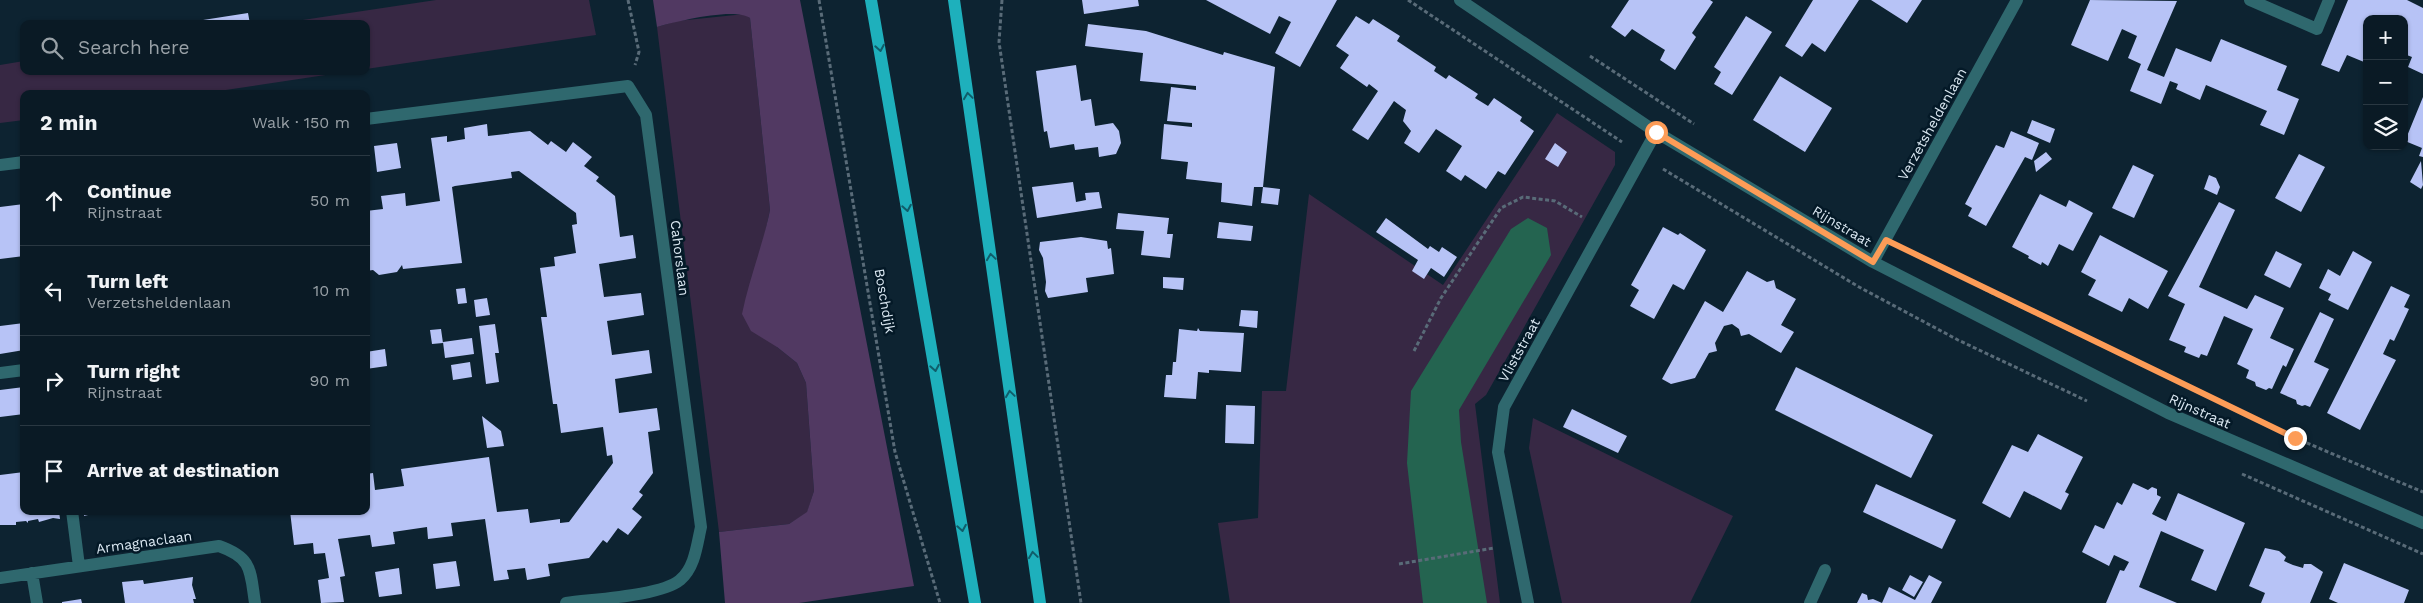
<!DOCTYPE html>
<html lang="en">
<head>
<meta charset="utf-8">
<style>
  body { margin:0; font-family:"Work Sans",sans-serif; background:#13232d; color:#f1f3f6 }
  .controls { position:absolute; right:15px; top:15px; display:grid; overflow:hidden; border-radius:10px; box-shadow:0 1px 4px #0004 }
  .controls button { width:45px; height:45px; display:grid; place-items:center; padding:0; border:0; border-bottom:1px solid #2a3842; background:#0a1a25; color:#f1f3f6; font:25px sans-serif }
  .stop { position:absolute; width:15px; height:15px; margin:-11px; border:4px solid #fd9c57; border-radius:50%; background:#fff }
  .stop.end { background:#fd9c57; border-color:#fff; box-shadow:0 1px 5px #0008 }
  .list { margin:0; padding:0; list-style:none }
  h2 { display:flex; justify-content:space-between; align-items:center; height:65px; margin:0; padding:0 20px; font-size:21px }
  h2 small { font-size:16px; font-weight:400; color:#99a1a7 }
  .list li { display:grid; grid-template-columns:32px 1fr auto; gap:15px; align-items:center; box-sizing:border-box; height:90px; padding:0 20px; border-top:1px solid #2a3842 }
  .list b { display:block; font-size:19px; white-space:nowrap }
  .list p { margin:0; font-size:16px; white-space:nowrap; color:#99a1a7 }
  .list em { font-size:16px; font-style:normal; color:#99a1a7 }
  .icon { flex:none; width:28px; height:28px; fill:none; stroke:currentColor; stroke-width:2; stroke-linecap:round; stroke-linejoin:round }
  .map { position:relative; flex:none; width:2423px; height:603px; overflow:hidden }
  .search { position:absolute; background:#0a1a25; box-shadow:0 1px 4px #0004; left:20px; top:20px; width:350px; height:55px; display:flex; align-items:center; gap:12px; box-sizing:border-box; padding:0 18px; border-radius:10px; color:#99a1a7; font-size:19px }
  .panel { position:absolute; background:#0a1a25; box-shadow:0 1px 4px #0004; left:20px; top:90px; width:350px; height:425px; border-radius:10px }
  .map>svg:first-child { display:block }
  .green { fill:#372844 }
  .forest { fill:#513962 }
  .water { fill:#246450 }
  .building { fill:#b7c3f6 }
  .lines { fill:none; stroke-linecap:round; stroke-linejoin:round }
  .path { stroke:#596b78; stroke-width:3; stroke-dasharray:4 2.5; stroke-linecap:butt }
  .minor { stroke:#2f686e; stroke-width:12 }
  .major { stroke:#1eb0bc; stroke-width:12 }
  .oneway { stroke:#105d6a }
  .route { stroke:#fd9c57; stroke-width:6 }
  .labels { text-anchor:middle; dominant-baseline:central; stroke-width:5; stroke-linejoin:round; paint-order:stroke }
  .street-label { font-size:14px; fill:#dbe8f2; stroke:#041927 }
</style>
</head>
<body>
<div class="map">
<svg width="2423" height="603" viewBox="0 0 2423 603">
  <rect width="100%" height="100%" fill="#0d2331"/>
  <path class="green" d="M436 0H589L596 35 366 69V24H276Z
    M745 14 750 18 770 210 765 233 777 347 797 363 806 383 814 491 807 513 789 524 719 532 657 27 677 21Z
    M24 61V71H352L199 94H24V120L0 123V65Z
    M1557 113 1615 152V165L1486 395 1475 404 1500 603H1230L1218 523 1258 518 1262 391H1286L1309 194 1443 285Z
    M1533 418 1733 516 1690 603H1562L1529 448Z"/>
  <path class="forest" d="M653 0H800L914 586 799 603H725L719 532 789 524 807 512 814 491 806 383 797 363 777 347 751 331 742 314C749 279 763 245 770 210L750 18C734 7 675 22 657 27Z"/>
  <path class="water" d="M1528 218 1547 228 1551 255 1459 410 1461 442 1487 603H1423L1407 463 1411 391 1511 229Z"/>
  <path class="building" d="M1082 0H1138L1139 6 1084 14Z
    M1206 0H1337L1300 67 1275 53 1291 22 1279 16 1270 34Z
    M1629 0H1710L1713 2 1692 33 1696 37 1675 70 1660 60 1665 50 1649 40 1632 29 1625 37 1611 27Z
    M1813 0H1859L1825 52 1812 43 1802 57 1785 46Z
    M1871 0H1922L1907 23Z
    M2090 0 2177 1 2147 70 2164 77 2176 48 2211 62 2221 39 2287 66 2277 90 2299 99 2284 135 2260 125 2267 111 2206 85 2200 100 2176 89 2178 84 2170 81 2161 104 2130 91 2141 64 2128 58 2137 36 2122 29 2108 61 2071 45Z
    M2348 0H2407L2423 8V74L2408 67 2412 57 2404 54V19H2367V55L2364 62 2347 55 2339 72 2321 65Z
    M248 13 250 24H203V20Z
    M1356 16 1369 24 1373 19 1400 36 1397 41 1436 67 1434 71 1446 79 1449 75 1478 94 1475 98 1488 106 1494 98 1522 117 1520 121 1534 131 1505 175 1498 171 1486 189 1465 175 1461 181 1446 171 1462 146 1436 129 1419 153 1404 143 1411 131 1403 121 1406 110 1394 101 1368 140 1352 130 1378 91 1369 84 1367 87 1340 68 1349 55 1336 46Z
    M1746 16 1772 32 1732 95 1714 84 1721 72 1714 67Z
    M1088 24 1146 31 1223 55 1224 52 1275 67 1263 187H1254L1252 206 1221 202 1222 183 1186 179 1188 162 1161 159 1164 124 1192 127V123L1167 121 1171 87 1196 90V86L1140 81 1143 53 1085 46Z
    M1076 65 1081 101 1091 99 1095 126 1113 123 1119 131 1121 143 1116 154 1099 157 1098 147 1075 150 1074 144 1050 148 1047 131 1044 132 1036 71Z
    M1780 76 1832 108 1805 152 1753 120Z
    M2423 97V157L2419 156 2422 148 2405 141Z
    M2032 120 2055 129 2050 143 2027 133Z
    M487 124 488 136 530 131 548 145 551 141 566 152 573 142 592 157 584 166 599 177 596 181 615 196 620 237 633 235 636 258 599 264 604 297 641 293 644 315 607 321 612 355 649 350 652 373 615 379 619 413 657 408 660 430 648 432 653 473 639 492 643 495 632 509 642 517 628 535 618 528 607 543 603 540 589 558 548 564 550 576 527 580 525 568 507 570 509 579 494 581 485 519 451 523 453 536 428 539 427 527 393 532 395 544 372 547 370 535 338 539 345 576 340 577 344 602 321 603 318 580 329 578 325 553 314 554 313 543 294 545 290 511H366V474L373 473 375 490 404 486 401 469 489 457 497 512 528 509 530 523 560 519V523L569 522 613 463 612 455 607 456 603 427 561 433 557 404H553L541 317H547L540 268 555 266 554 257 576 253 572 225 577 224 576 213 519 171 511 172 512 178 455 186 452 187 462 263 403 269 402 265 397 272 379 275 373 270 366 271V211L383 209 381 196 405 193 406 206 440 201 431 138 447 136V142L465 139 464 128Z
    M2011 131 2039 143 2032 160 2025 157 1986 226 1968 216 1972 208 1965 204 1996 145 2004 148Z
    M397 143 401 168 377 172 374 146Z
    M1555 143 1567 152 1558 167 1545 159Z
    M2046 152 2052 159 2036 172 2034 161Z
    M2299 154 2325 167 2301 212 2275 198Z
    M2421 161 2423 185 2421 189 2410 182Z
    M2133 165 2154 175 2134 218 2112 208Z
    M2209 175 2216 178 2220 187 2217 195 2204 189Z
    M1073 182 1076 202 1086 200 1085 193 1099 192 1102 208 1037 218 1032 187Z
    M1263 187 1280 189 1278 205 1261 203Z
    M2040 194 2066 207 2069 200 2093 213 2073 251 2059 244 2048 266 2042 262 2041 265 2028 258 2029 256 2012 247Z
    M2219 202 2235 210 2199 287 2247 309 2255 295 2284 308 2270 338 2294 349 2286 367 2283 365 2272 389 2269 388 2266 390 2256 386 2255 382 2246 378 2249 370 2237 364 2253 329 2224 316 2207 356 2201 354 2199 358 2184 352 2186 347 2169 340 2185 304 2168 296Z
    M24 204V256L0 259V207Z
    M1118 213 1169 218 1167 234H1173L1170 258 1141 255 1144 231 1116 229Z
    M1386 218 1428 249 1430 246 1439 252 1442 247 1457 257 1444 277 1431 268 1424 279 1412 271 1418 260 1376 232Z
    M1219 222 1253 226 1251 241 1217 238Z
    M1663 227 1678 235 1680 233 1706 250 1684 290 1673 284 1654 319 1630 306 1639 290 1631 285Z
    M2100 235 2168 271 2148 309 2129 298 2122 312 2088 295 2096 280 2081 272Z
    M1081 237 1107 241 1108 249 1111 248 1114 274 1086 278 1088 292 1048 298 1045 291 1046 282 1043 258 1039 250 1040 242Z
    M2276 251 2302 264 2290 288 2264 275Z
    M2353 251 2372 262 2348 310 2328 300 2331 294 2319 288 2328 269 2340 276Z
    M1747 271 1767 282 1774 280 1776 288 1796 299 1781 325 1794 332 1781 353 1749 334 1741 336 1739 329 1732 324 1724 326 1715 343 1717 351 1709 353 1695 378 1671 384 1662 379 1705 301 1723 312Z
    M1163 277 1184 278 1183 290 1163 288Z
    M2391 286 2410 295 2404 307 2409 309 2394 341 2390 339 2383 354 2396 360 2360 430 2327 413Z
    M465 288 467 303 458 304 456 289Z
    M487 298 490 315 476 317 474 300Z
    M1241 310 1258 311 1257 328 1239 326Z
    M2320 312 2334 319 2314 362 2329 369 2310 407 2305 405 2302 406 2297 404 2296 400 2280 393Z
    M24 323V350L0 354V326Z
    M495 324 499 353H495L499 382 486 384 479 326Z
    M1198 328 1200 331 1244 333 1241 372 1209 370V373L1198 372 1196 399 1164 397 1166 375H1172L1173 362H1176L1179 329 1197 331Z
    M441 329 443 343 432 344 430 330Z
    M472 338 474 354 445 358 443 342Z
    M385 349 387 366 366 369V352Z
    M470 362 472 377 453 380 451 365Z
    M1796 367 1933 435 1911 478 1775 410Z
    M24 387V414L0 417V390Z
    M1226 405 1255 406 1254 444 1225 443Z
    M1572 409 1627 436 1618 453 1563 427Z
    M482 416 501 431 504 446 487 448Z
    M2038 434 2083 457 2065 492 2069 494 2061 510 2024 491 2010 518 1982 503 2012 445 2028 452Z
    M24 472V511H59L60 519 53 518 39 522 38 519 28 521V523L26 521 16 522V525H0V475Z
    M2133 483 2148 490 2152 487 2157 489V495L2161 497 2152 514 2166 521 2178 493 2245 523 2216 591 2191 580 2204 550 2161 531 2139 587 2177 603H2106L2120 570 2124 571 2129 562 2114 555 2109 566 2082 552 2095 525 2104 529 2117 502 2122 505Z
    M1876 484 1956 520 1942 549 1863 512Z
    M84 511H100V512L84 516Z
    M2265 548 2279 551 2286 557 2284 561 2293 565 2303 568 2304 564H2311L2323 572 2310 603H2261L2265 593 2249 586Z
    M456 561 460 586 436 589 433 564Z
    M2344 563 2409 590 2404 603H2338L2329 599Z
    M399 568 402 594 379 597 375 572Z
    M1910 575 1923 582 1914 597 1902 590Z
    M1929 575 1942 582 1931 603H1857L1862 593 1867 595 1868 600 1873 599 1882 603 1889 587 1915 600Z
    M193 577 192 585 196 599H193L194 603H125L122 582 143 580 144 584Z
    M81 599 82 603H62V602Z"/>
  <g class="lines">
    <path class="path" d="M628 0 639 52 635 65
      M819 0 895 452 940 603
      M1002 0 999 42 1081 603
      M1408 0 1622 142
      M1590 56 1694 124
      M1663 169 1859 287 1958 340 2087 401
      M1984 289 2295 438 2423 492
      M1414 351 1441 298 1501 208 1523 197 1555 201 1582 217
      M2242 474 2423 554
      M1399 564 1494 548"/>
    <path class="minor" d="M1460 0 1656 132 1873 262 2168 413 2423 523
      M2250 0 2317 29 2329 0
      M366 119 628 86 646 115 701 527C697 544 695 568 680 580 661 596 593 599 566 603
      M0 165 24 162
      M1873 262 2017 0
      M0 373 24 370
      M72 511 79 566
      M32 573 37 603
      M0 578 219 546C253 558 250 571 255 603
      M1528 603 1498 452 1504 407 1656 132
      M1810 603 1825 570"/>
    <path class="major" d="M871 0 975 603
      M954 0 1040 603"/>
  </g>
  <defs><path id="oneway-chevron" d="M-2-3.5L2.5 0L-2 3.5" fill="none" stroke-width="1.6" stroke-linecap="round" stroke-linejoin="round" transform="scale(1.25)"/></defs>
  <g class="oneway">
    <use href="#oneway-chevron" transform="translate(880 48) rotate(80)"/>
    <use href="#oneway-chevron" transform="translate(968 96) rotate(-98)"/>
    <use href="#oneway-chevron" transform="translate(907 208) rotate(80)"/>
    <use href="#oneway-chevron" transform="translate(991 257) rotate(-98)"/>
    <use href="#oneway-chevron" transform="translate(935 368) rotate(80)"/>
    <use href="#oneway-chevron" transform="translate(1010 394) rotate(-98)"/>
    <use href="#oneway-chevron" transform="translate(962 528) rotate(80)"/>
    <use href="#oneway-chevron" transform="translate(1033 555) rotate(-98)"/>
  </g>
  <g class="lines">
    <path class="route" d="M1656 132 1873 262 1886 240 2295 438"/>
  </g>
  <g class="labels">
    <g class="street-label">
      <text transform="translate(1932 124) rotate(-61)">Verzetsheldenlaan</text>
      <text transform="translate(1842 226) rotate(31)">Rijnstraat</text>
      <text transform="translate(680 258) rotate(83)">Cahorslaan</text>
      <text transform="translate(885 301) rotate(80)">Boschdijk</text>
      <text transform="translate(1519 350) rotate(-61)">Vliststraat</text>
      <text transform="translate(2200 411) rotate(24)">Rijnstraat</text>
      <text transform="translate(144 542) rotate(-8)">Armagnaclaan</text>
    </g>
  </g>
</svg>
<div class="controls">
<button>+</button>
<button>−</button>
<button><svg class="icon" aria-label="layers" viewBox="0 0 24 24"><path d="M12 4l9 5-9 5-9-5zM3 14l9 5 9-5"/></svg></button>
</div>
<div class="stop" style="left:1656px;top:132px"></div>
<div class="stop end" style="left:2295px;top:438px"></div>
<div class="search"><svg class="icon" aria-label="search" viewBox="0 0 24 24"><circle cx="10" cy="10" r="6"/><path d="M15 15l6 6"/></svg>Search here</div>
<section class="panel">
<h2>2 min<small>Walk · 150 m</small></h2>
<ul class="list">
<li><svg class="icon" aria-label="ahead" viewBox="0 0 24 24"><path d="M12 20V5M6 11l6-6 6 6"/></svg><div><b>Continue</b><p>Rijnstraat</p></div><em>50 m</em></li>
<li><svg class="icon" aria-label="left" viewBox="0 0 24 24"><path d="M17 20v-9H6M10 6l-5 5 5 5"/></svg><div><b>Turn left</b><p>Verzetsheldenlaan</p></div><em>10 m</em></li>
<li><svg class="icon" aria-label="right" viewBox="0 0 24 24"><path d="M7 20v-9h11M14 6l5 5-5 5"/></svg><div><b>Turn right</b><p>Rijnstraat</p></div><em>90 m</em></li>
<li><svg class="icon" aria-label="arrive" viewBox="0 0 24 24"><path d="M6 21V4h12l-3 4 3 4H6"/></svg><div><b>Arrive at destination</b></div></li>
</ul>
</section>
</div>
</body>
</html>
